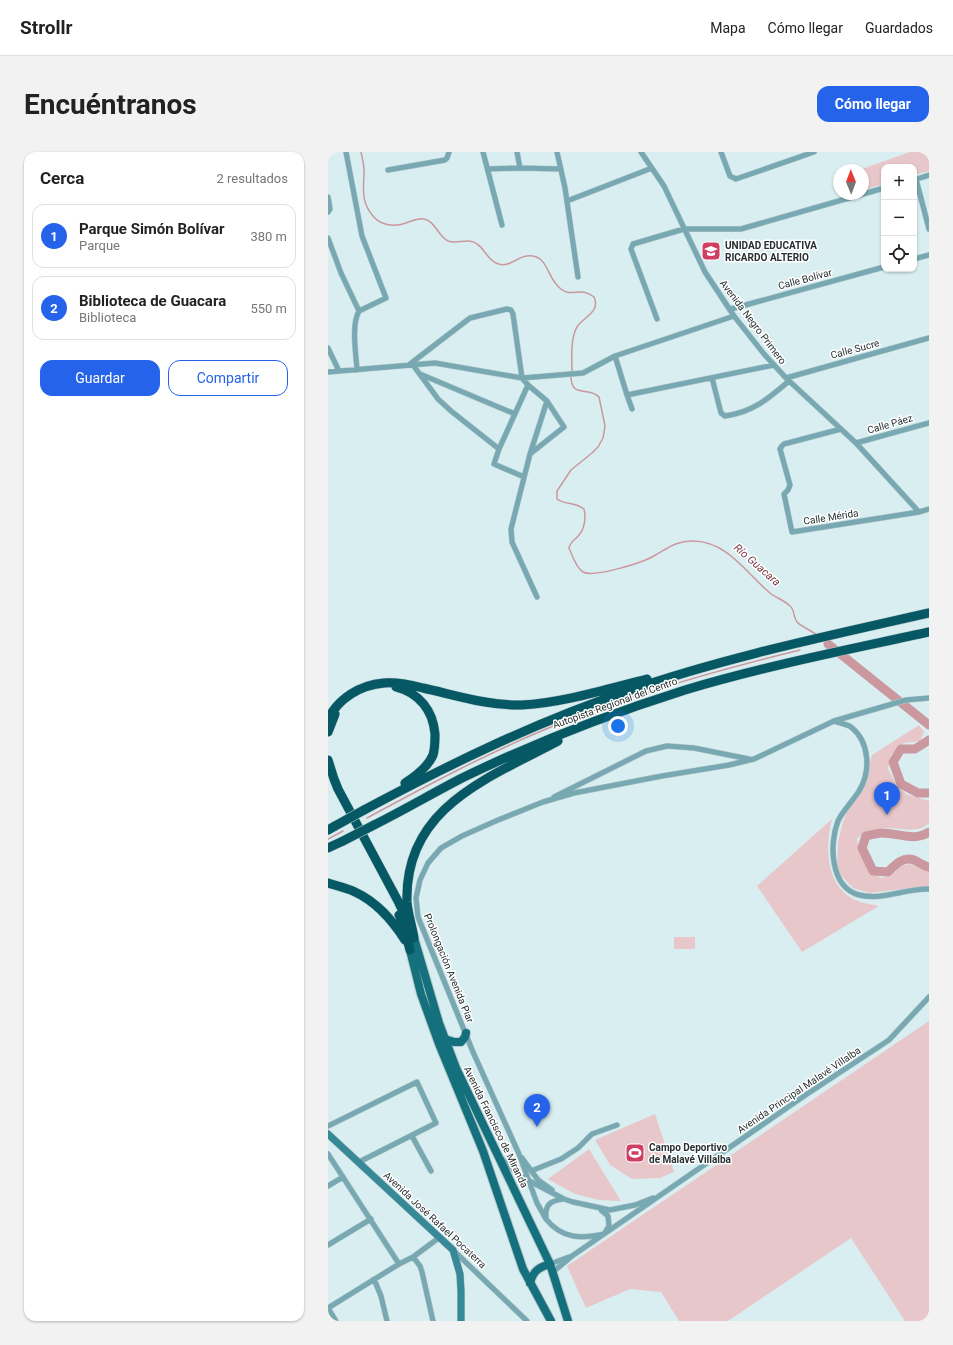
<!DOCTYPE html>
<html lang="es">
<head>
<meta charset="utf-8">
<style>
  body { margin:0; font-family:Roboto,sans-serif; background:#f2f2f2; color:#222 }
  .controls { position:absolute; right:12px; top:12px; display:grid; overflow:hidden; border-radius:8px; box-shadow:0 1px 3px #0004 }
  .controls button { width:36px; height:36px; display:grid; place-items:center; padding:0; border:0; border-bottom:1px solid #e0e0e0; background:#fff; color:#222; font:20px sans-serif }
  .compass { position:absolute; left:505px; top:12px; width:36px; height:36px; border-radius:50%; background:#fff; box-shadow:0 1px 3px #0004; rotate:359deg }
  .you { position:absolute; left:290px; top:574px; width:14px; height:14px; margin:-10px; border:3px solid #fff; border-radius:50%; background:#1a73e8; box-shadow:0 0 0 6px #1a73e833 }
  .badge { display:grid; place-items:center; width:26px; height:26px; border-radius:50%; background:#2563eb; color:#fff; font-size:13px; font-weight:700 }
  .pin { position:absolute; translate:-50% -33px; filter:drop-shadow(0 1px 2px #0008) }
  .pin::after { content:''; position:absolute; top:21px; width:14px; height:12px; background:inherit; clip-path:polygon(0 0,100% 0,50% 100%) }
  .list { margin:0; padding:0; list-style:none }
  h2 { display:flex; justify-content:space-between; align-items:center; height:52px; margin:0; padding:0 16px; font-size:17px }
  h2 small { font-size:13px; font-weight:400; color:#767676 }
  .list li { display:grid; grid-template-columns:26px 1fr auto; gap:12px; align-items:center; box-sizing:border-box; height:64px; margin:0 8px 8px; padding:0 8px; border:1px solid #e0e0e0; border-radius:12px }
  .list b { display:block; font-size:15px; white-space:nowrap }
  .list p { margin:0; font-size:13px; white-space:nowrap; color:#767676 }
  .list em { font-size:13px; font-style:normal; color:#767676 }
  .actions { display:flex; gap:8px; padding:12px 16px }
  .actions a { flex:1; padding:9px 0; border:1px solid #2563eb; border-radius:12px; text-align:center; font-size:14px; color:#2563eb }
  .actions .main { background:#2563eb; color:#fff }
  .icon { flex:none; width:22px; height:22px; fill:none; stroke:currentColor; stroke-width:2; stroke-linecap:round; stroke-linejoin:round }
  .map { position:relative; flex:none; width:601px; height:1169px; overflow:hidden; border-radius:12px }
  header { display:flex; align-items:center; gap:24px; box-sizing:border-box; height:56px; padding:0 20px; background:#fff; border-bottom:1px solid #e0e0e0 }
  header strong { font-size:19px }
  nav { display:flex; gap:22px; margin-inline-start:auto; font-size:14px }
  .intro { display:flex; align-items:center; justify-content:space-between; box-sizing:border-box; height:96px; padding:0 24px }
  h1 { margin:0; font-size:28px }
  .button { padding:10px 18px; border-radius:12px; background:#2563eb; color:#fff; font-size:14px; font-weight:700 }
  main { display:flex; gap:24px; padding:0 24px }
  aside { flex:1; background:#fff; border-radius:12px; box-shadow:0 1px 3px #0004 }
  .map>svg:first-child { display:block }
  .green { fill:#e8c7ca }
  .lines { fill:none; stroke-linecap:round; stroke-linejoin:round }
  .stream { stroke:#ca989e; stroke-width:1.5 }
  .river { stroke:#ca989e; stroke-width:9 }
  .street-casing { stroke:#b5c8cb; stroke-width:6 }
  .secondary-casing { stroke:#b5c8cb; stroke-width:8 }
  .primary-casing { stroke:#b5c8cb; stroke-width:10 }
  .highway-casing { stroke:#b5c8cb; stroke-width:10 }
  .street { stroke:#78a9b2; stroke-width:5 }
  .secondary { stroke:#378997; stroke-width:7 }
  .primary { stroke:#14707d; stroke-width:8 }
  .highway { stroke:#055864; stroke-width:9 }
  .highway-bridge-casing { stroke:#b5c8cb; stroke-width:10; stroke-linecap:butt }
  .highway-bridge { stroke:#055864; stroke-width:9 }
  .labels { text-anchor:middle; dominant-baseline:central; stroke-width:3; stroke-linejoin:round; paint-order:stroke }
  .poi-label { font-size:10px; font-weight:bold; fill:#272f31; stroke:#fff; text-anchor:start }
  .street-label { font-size:10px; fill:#272f31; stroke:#fff }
  .water-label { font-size:11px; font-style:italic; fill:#7a3a45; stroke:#fff }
</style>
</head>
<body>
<header>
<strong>Strollr</strong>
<nav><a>Mapa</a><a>Cómo llegar</a><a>Guardados</a></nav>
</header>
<div class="intro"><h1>Encuéntranos</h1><a class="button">Cómo llegar</a></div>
<main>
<aside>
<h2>Cerca<small>2 resultados</small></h2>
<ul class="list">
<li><span class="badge">1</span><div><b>Parque Simón Bolívar</b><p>Parque</p></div><em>380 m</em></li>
<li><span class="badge">2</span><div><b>Biblioteca de Guacara</b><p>Biblioteca</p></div><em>550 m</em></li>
</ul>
<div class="actions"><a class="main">Guardar</a><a>Compartir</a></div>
</aside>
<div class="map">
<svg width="601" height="1169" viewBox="0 0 601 1169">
  <rect width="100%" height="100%" fill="#d9eef1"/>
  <path class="green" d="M582 0H601V19L586 23V15H556V32L535 38V18H531Z
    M591 573 596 580 592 589 576 591 563 603 560 617 569 634 578 642 601 649V671C590 682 573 676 559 676 548 677 539 681 529 686L530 695 541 720 553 726 563 724 572 714 581 712 601 719V735L582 736 542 741 525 736 509 719 510 690 515 670 520 657 534 639 544 603Z
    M504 667C497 695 497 733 527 748 534 751 543 752 551 754L474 800 429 734Z
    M367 785V797H346V785Z
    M601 869V1169H577L523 1086 400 1169H351L333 1140 302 1137 258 1156 239 1114Z
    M327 962 346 1020 332 1026 304 1027 282 1013 267 988Z
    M261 997 293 1049 271 1048 247 1042 220 1027Z"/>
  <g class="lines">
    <path class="stream" d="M33 0C34 6 36 12 36 18 36 36 32 49 45 64 53 74 67 75 78 71 84 69 89 66 96 67 107 69 110 84 120 89 129 93 140 85 149 92 157 97 159 107 168 111 182 118 191 101 205 104 221 107 219 127 233 137 244 146 252 134 266 145 273 160 255 165 249 175 242 187 244 207 244 220
      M243 224C243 247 261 234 271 245L277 274 275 286 270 295 264 301 243 318 229 339V347C237 353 248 350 256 357 258 365 257 376 251 383 247 388 242 390 241 396 244 403 248 416 255 420 265 426 312 411 322 406 338 398 347 388 366 389 400 390 418 421 442 441 448 446 456 448 462 454 467 458 465 465 469 470 471 473 484 479 489 483
      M497 489 500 492
      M39 666C98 634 156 603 218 577 300 543 386 519 472 498
      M0 687 15 679"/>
    <path class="river" d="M500 492 601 573
      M601 588 587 597H573L565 610 573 632 590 641H601
      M601 680C586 690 571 681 554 681 549 681 543 683 538 684L534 696 545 719 560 720C567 713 575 704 586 708 591 710 595 714 601 715"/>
    <defs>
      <path id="street" d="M18 0 34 84 58 146 31 159C23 173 28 201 29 218
        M155 0 174 73
        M189 0 192 16
        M229 0 237 36 250 125
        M313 0 336 34 377 120 406 164 436 202 458 226 528 291 591 360
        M393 0 402 24 408 27 486 0
        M160 17 192 16 233 17
        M60 18 117 8 119 6 121 0
        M588 27 601 77
        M586 28 601 23
        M0 45 2 57 0 60
        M239 49 324 16
        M0 86 13 121 31 159
        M586 107 601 103
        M403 157 556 115
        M329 167 303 97 305 92 356 77H413L556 36
        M0 196 11 219
        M287 204 299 243 446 213
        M82 212 142 166 179 157 183 158 185 162 194 226 200 233
        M85 213 110 247 123 259 171 297 166 312 196 325
        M0 220 107 211 194 226 255 221 287 204 406 164
        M92 222 187 262
        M384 226 393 261 397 264C425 260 440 247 461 229
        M458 226 601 186
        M299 243 304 257
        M513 277 456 292 454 294 452 297 462 333 460 338 456 342 464 380 591 360 601 357
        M528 291 601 271
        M171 297 200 233 219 249
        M202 302 236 275 219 249 202 302 183 377 184 390 209 445
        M506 569C511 571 519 572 523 575 542 590 543 620 531 639 525 649 515 658 510 669 501 692 502 735 531 743 554 749 578 736 601 737
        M226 645 318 599 339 594 366 596 421 607
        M0 974 89 930 108 971 31 1010
        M84 984 103 1019
        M0 1002 71 1112
        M194 1006 210 1028 224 1038
        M174 1007 192 1024 236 1047 245 1050 282 1058 307 1053 325 1046
        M203 1019 233 1007 250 996 264 982 289 973
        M0 1034 15 1025
        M235 1047C221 1049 217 1053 218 1067 234 1087 253 1087 276 1082L281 1074 280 1064 273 1058
        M218 1067 209 1051 191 1002 145 900 90 765 88 746 92 728 100 711 113 696 134 684 170 668 215 650 246 641 334 624 401 613 426 607 506 569 578 548 601 546
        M0 1093 43 1067
        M126 1099 199 1169
        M85 1105 92 1114 94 1120 105 1169
        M222 1112 241 1105
        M225 1120 244 1104 276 1082 479 942 561 888 601 845
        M46 1127 53 1144 59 1169
        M0 1156 71 1112 85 1105 112 1085
        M0 1156 8 1169"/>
      <path id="secondary" d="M0 982 125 1098 132 1122 133 1139V1169"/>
      <path id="primary" d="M86 786 111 871 128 916 222 1112 240 1169
        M82 798 93 842 111 892 155 999 195 1117 223 1169
        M117 887 126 890H133L137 885 138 881
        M202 1131C205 1119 211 1115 222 1112"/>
      <path id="highway" d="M68 535C91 541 105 558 107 582 107 588 107 597 105 603 100 615 88 624 77 631
        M0 567C11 546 32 533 56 531 69 530 83 533 95 536 127 543 161 554 194 553 234 551 279 537 319 527
        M0 580 7 562
        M0 608 6 627 10 637 71 751 79 768
        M36 658C122 612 208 570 300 539 398 505 500 484 601 461
        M46 673C76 658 105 641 134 626 206 591 281 562 357 538 437 514 519 498 601 480
        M0 678 7 674
        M0 696 15 689
        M0 731C9 734 19 736 27 740 49 750 64 768 77 788
        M71 763 75 772 82 798
        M86 786C84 774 80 762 79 750 76 655 161 626 230 589"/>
    </defs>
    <use href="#street" class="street-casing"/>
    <use href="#secondary" class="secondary-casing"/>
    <use href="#primary" class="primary-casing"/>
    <use href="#highway" class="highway-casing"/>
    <use href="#street" class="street"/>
    <use href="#secondary" class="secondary"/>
    <use href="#primary" class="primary"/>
    <use href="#highway" class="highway"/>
    <defs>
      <path id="highway-bridge" d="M7 674 36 658
        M15 689 46 673"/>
    </defs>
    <use href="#highway-bridge" class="highway-bridge-casing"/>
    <use href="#highway-bridge" class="highway-bridge"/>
  </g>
  <defs>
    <symbol id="school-square" viewBox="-11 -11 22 22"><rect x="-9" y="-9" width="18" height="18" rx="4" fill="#cf3f62" stroke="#fff"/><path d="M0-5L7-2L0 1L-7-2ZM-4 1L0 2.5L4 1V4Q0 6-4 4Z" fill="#fff"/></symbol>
    <symbol id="stadium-square" viewBox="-11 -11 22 22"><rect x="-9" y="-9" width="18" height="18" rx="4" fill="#cf3f62" stroke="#fff"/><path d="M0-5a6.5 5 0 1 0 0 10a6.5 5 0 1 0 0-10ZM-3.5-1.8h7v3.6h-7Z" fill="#fff"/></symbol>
  </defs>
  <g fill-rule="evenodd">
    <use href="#school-square" x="372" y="88" width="22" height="22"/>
    <use href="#stadium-square" x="296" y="990" width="22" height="22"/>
  </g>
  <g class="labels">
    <g class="poi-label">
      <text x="397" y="93">UNIDAD EDUCATIVA<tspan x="397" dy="12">RICARDO ALTERIO</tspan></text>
      <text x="321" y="995">Campo Deportivo<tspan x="321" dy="12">de Malavé Villalba</tspan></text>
    </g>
    <g class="street-label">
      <text transform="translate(477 127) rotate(-15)">Calle Bolívar</text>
      <text transform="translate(425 170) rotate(53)">Avenida Negro Primero</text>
      <text transform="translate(527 197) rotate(-15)">Calle Sucre</text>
      <text transform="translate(562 272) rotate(-16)">Calle Páez</text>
      <text transform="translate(503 365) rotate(-9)">Calle Mérida</text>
      <text transform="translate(287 551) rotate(-20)">Autopista Regional del Centro</text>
      <text transform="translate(121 816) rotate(68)">Prolongación Avenida Piar</text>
      <text transform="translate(471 938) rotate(-34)">Avenida Principal Malavé Villalba</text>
      <text transform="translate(168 975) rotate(64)">Avenida Francisco de Miranda</text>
      <text transform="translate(107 1068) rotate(43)">Avenida José Rafael Pocaterra</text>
    </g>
    <g class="water-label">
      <text transform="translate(429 413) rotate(41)">Río Guacara</text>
    </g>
  </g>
</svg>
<div class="controls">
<button>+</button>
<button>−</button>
<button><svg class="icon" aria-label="locate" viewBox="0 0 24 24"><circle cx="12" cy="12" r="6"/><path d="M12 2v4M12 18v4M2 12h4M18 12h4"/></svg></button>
</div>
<svg class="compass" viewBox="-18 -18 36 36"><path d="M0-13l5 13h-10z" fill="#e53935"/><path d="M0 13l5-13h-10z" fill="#767676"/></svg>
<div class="you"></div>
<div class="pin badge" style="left:559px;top:663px">1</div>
<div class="pin badge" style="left:209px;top:975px">2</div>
</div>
</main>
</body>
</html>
